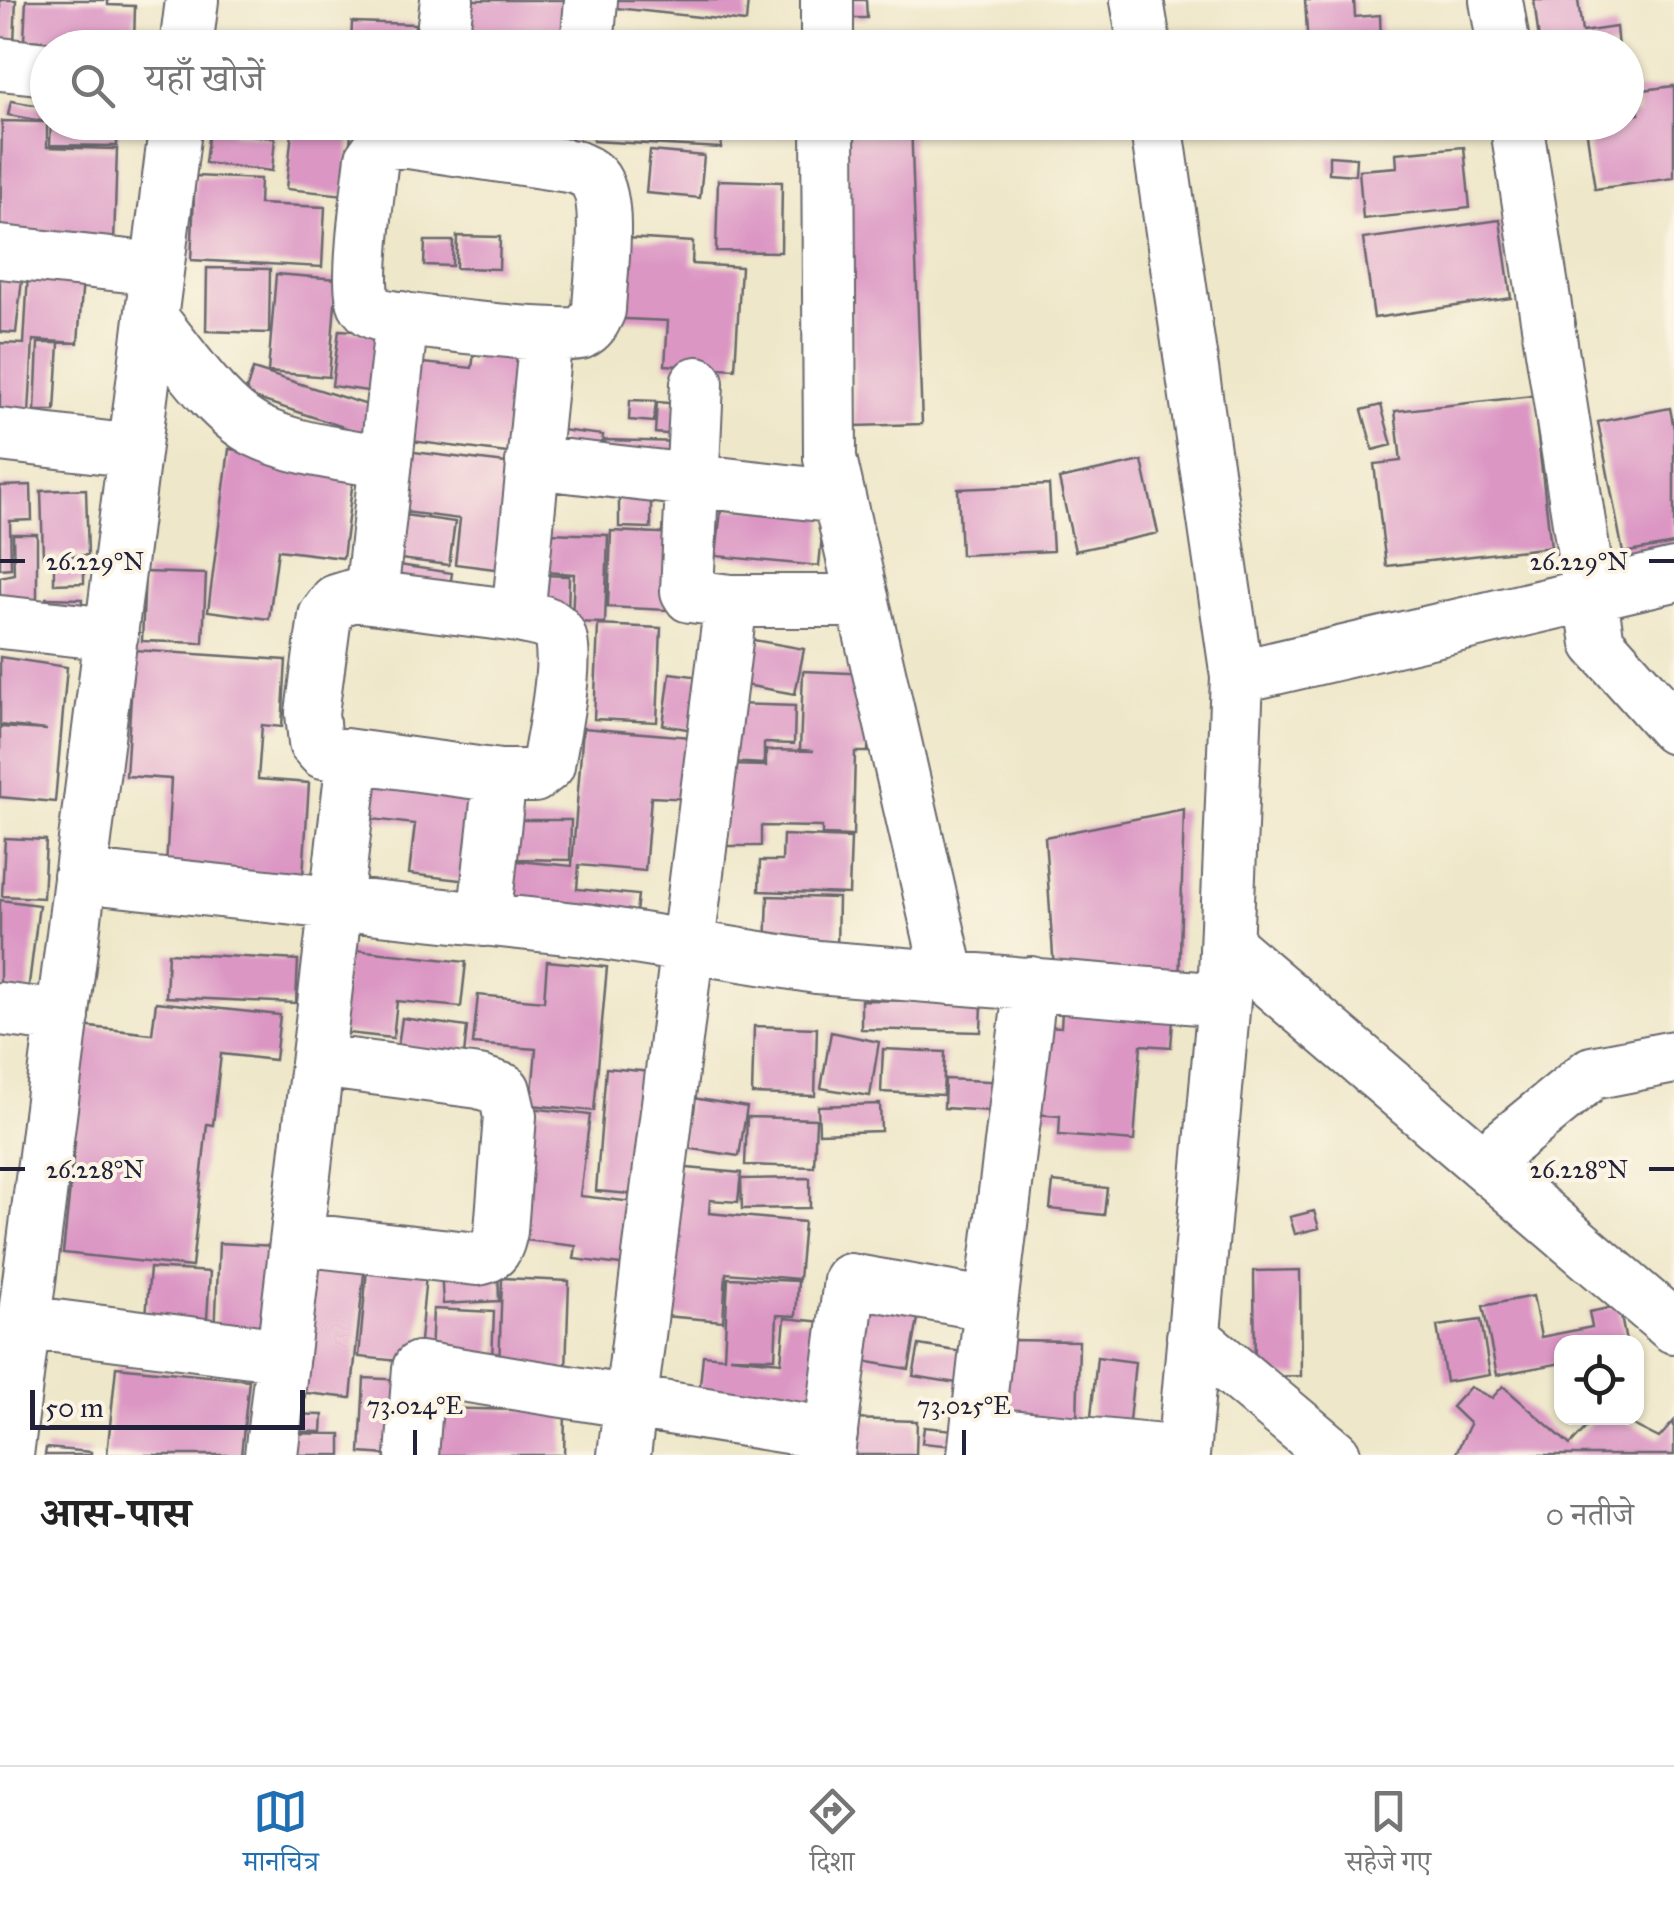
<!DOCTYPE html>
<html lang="hi">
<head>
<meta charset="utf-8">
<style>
  body { margin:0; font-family:"IM FELL Great Primer","Noto Serif Devanagari",serif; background:#f2f2f2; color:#222 }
  .controls { position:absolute; right:30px; bottom:30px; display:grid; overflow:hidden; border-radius:20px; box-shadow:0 2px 8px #0004 }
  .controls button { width:90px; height:90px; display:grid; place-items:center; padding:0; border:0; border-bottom:2px solid #e0e0e0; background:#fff; color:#222; font:50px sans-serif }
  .scale { position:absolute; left:30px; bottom:25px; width:275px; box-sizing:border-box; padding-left:10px; border:5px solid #22223b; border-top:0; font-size:28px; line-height:35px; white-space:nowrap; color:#22223b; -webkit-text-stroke:8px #fcf5e5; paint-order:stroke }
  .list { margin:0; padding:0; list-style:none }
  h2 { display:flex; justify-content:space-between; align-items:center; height:130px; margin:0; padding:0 40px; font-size:42px }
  h2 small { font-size:32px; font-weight:400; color:#767676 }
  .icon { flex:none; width:55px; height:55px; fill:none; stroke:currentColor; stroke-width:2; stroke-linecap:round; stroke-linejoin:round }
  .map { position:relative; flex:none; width:1674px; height:1455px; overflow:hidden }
  .search { position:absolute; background:#fff; box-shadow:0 2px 8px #0004; left:30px; right:30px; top:30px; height:110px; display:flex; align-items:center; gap:25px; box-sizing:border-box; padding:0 35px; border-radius:55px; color:#767676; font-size:38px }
  .sheet { height:310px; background:#fff }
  nav { display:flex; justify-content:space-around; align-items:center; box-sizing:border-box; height:140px; border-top:2px solid #e0e0e0; background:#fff; font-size:28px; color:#767676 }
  nav a { display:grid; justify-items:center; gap:5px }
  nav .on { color:#1f6fb2 }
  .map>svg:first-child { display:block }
  .building { fill:#db96c4 }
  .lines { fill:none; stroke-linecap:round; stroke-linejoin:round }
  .minor-casing { stroke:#69676d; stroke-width:56 }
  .minor { stroke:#fff; stroke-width:52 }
  .ticks { fill:none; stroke:#22223b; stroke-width:4 }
  .ticks-label { font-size:25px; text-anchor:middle; fill:#22223b; stroke:#fcf5e5; stroke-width:8; stroke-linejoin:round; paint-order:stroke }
</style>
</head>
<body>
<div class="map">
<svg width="1674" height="1455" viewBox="0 0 1674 1455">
  <rect width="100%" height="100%" fill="#fcf5e5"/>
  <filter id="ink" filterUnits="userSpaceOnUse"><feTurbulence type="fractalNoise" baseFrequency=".01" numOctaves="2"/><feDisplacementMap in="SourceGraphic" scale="20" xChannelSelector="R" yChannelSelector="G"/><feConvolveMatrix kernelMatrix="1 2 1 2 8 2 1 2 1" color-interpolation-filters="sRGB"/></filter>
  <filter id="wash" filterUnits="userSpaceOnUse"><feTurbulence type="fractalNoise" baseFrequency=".0048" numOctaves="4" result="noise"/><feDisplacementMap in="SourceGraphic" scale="40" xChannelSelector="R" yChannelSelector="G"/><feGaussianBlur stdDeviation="2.25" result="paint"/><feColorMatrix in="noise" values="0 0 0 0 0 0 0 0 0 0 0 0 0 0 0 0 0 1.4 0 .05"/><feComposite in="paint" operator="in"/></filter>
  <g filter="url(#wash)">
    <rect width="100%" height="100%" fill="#eee7c9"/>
    <g id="blocks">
      <path class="building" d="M0 0H16L14 43 0 42Z
        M26 0H108V5L135 6 134 46 24 40Z
        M465 0H576L573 48H520L521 32 463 28Z
        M616 0H748L746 22 616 8Z
        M846 0H866L867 18H846Z
        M1305 0H1354L1355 17 1380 15 1381 44 1361 48H1308Z
        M1534 0H1578L1582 32 1616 27 1618 48H1540Z
        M352 22 415 24 414 48H351Z
        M1674 86V178L1595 189 1586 127 1553 132 1551 122H1626V116L1639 114 1635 91Z
        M11 101 48 107V122L8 115Z
        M2 121 47 122V147L117 149 114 243 0 240Z
        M51 122H117V146L50 145Z
        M210 122H233L232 133 275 138 272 171 205 163Z
        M293 122H352L345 195 286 189Z
        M444 122H572L571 150Z
        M594 122H723L721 148 593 141Z
        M845 122H911L922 424 855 426Z
        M1464 147 1470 208 1363 219 1359 170 1397 167 1396 153Z
        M650 151 704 156 700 198 646 193Z
        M1329 156 1356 158 1355 175 1329 173Z
        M195 176 260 179 259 204 325 207 322 267 191 260Z
        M718 180 782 182 781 252 716 251Z
        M1500 220 1511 298 1374 318 1363 239Z
        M457 236 500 237 499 269 456 268Z
        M610 237 693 242 692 264 741 267 735 369 665 365 668 321 605 318Z
        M425 241H453L452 266 424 265Z
        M207 268 270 269 269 333 206 331Z
        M28 274 83 278 78 343 33 340 29 414 0 413V343L24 344Z
        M276 274 337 279 329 377 268 372Z
        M0 276 22 279 16 333 0 332Z
        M339 330 387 333 382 393 332 386Z
        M38 343H59L55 411H35Z
        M475 346 533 352 523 455 395 439 403 361 472 368Z
        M253 369 374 407 365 434 245 395Z
        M1533 396 1551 547 1386 566 1374 464 1401 461 1395 411Z
        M630 400 656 401 654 422 629 420Z
        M657 402 691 405 688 436 655 433Z
        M1381 405 1392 445 1373 450 1362 410Z
        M1670 408 1674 429V544L1623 553 1598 422Z
        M561 430 603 435 600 461 558 456Z
        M605 440 682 442 681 470 605 467Z
        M229 449 355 464 343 558 278 550 269 619 208 611Z
        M397 450 524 465 511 571 455 564 460 519 389 510Z
        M1142 461 1158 533 1075 551 1059 479Z
        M31 485 32 520 10 521 11 568 0 569V486Z
        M1049 485 1053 551 961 555 958 489Z
        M619 488H651V528L619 527Z
        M86 489 88 555 43 557 41 491Z
        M825 507 819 566 716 556 721 509Z
        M390 513 455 522 449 565 384 557Z
        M611 531 682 534 669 554 667 610 608 607Z
        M546 533 608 535 605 623 572 622 574 574 544 572Z
        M13 534H37V601L0 600V577L14 574Z
        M54 560 84 561V583L54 584Z
        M386 563 452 573 448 600 382 591Z
        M145 572 206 574 203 643 142 641Z
        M538 575 569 576 568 618H537Z
        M46 598 82 599 81 619 46 618Z
        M598 625 661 628 657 722 594 719Z
        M742 638 804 649 795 694 734 683Z
        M134 650 286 660 282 727 262 725 258 779 309 783 303 876 166 867 171 779 126 776Z
        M0 657 67 667 55 802 0 797V727L47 730 0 725Z
        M803 671 871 674 868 752H855L853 836 822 835V827L761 826V846H723L725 765 766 766V750L814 751 800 750Z
        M670 673 709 678 699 731 663 725Z
        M732 704 795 706 794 744 764 743V764L731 762Z
        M583 728 702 738 693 799 651 797 645 871 579 865 577 889 638 895 635 922 502 910 506 860 572 866Z
        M359 772 488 790 477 882 409 874 415 824 354 817Z
        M1184 809 1179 989 1054 970 1045 837Z
        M512 820H571L570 860 512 859Z
        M783 835 851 838 849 894 759 891 760 861H782Z
        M5 838 46 840 43 898 2 896Z
        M768 896 838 898 837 950 766 948Z
        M0 900 39 905 28 992 0 989Z
        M347 949 466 962 461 1007 397 1001 393 1038 338 1032Z
        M168 953 298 960 296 1003 166 997Z
        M547 961 607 967 594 1111 531 1105 536 1049 473 1044 478 995 544 1001Z
        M861 1000 982 1002 981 1032 861 1029Z
        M156 1002 280 1015 275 1060 221 1054 213 1125 207 1124 192 1267 63 1253 75 1142 69 1141 81 1026 152 1034Z
        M1062 1012 1173 1020 1171 1047 1141 1045 1134 1141 1059 1135 1060 1116 1035 1114 1041 1026 1061 1027Z
        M402 1018 467 1027 464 1055 398 1046Z
        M754 1026 817 1028 815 1096 752 1094Z
        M831 1032 879 1042 870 1096 821 1088Z
        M883 1049 945 1052 943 1095 881 1092Z
        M606 1068 652 1072 642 1195 596 1191Z
        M945 1079 1008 1082 1007 1112 944 1108Z
        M687 1097 747 1107 739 1156 679 1147Z
        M880 1104 881 1131 819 1133 818 1106Z
        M531 1108 590 1115 580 1196 643 1203 636 1267 574 1259 576 1246 516 1239Z
        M747 1117 816 1119 814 1167 745 1165Z
        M676 1167 741 1173 738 1202 710 1200 709 1213 804 1222 799 1279 726 1273 723 1321 664 1316Z
        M810 1178V1208L742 1209 741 1179Z
        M1053 1182 1107 1188 1104 1215 1050 1209Z
        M1314 1211 1319 1228 1295 1234 1290 1217Z
        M219 1243 275 1246 270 1338 215 1336Z
        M304 1247 366 1254 351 1398 289 1391Z
        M368 1258 427 1264 418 1363 359 1357Z
        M498 1266 499 1301 443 1304 441 1268Z
        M150 1268 210 1272 206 1334 145 1329Z
        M1300 1270 1301 1376 1255 1377 1254 1271Z
        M502 1278 569 1281 566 1371 499 1368Z
        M728 1278 798 1281 796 1316 777 1315 775 1358 730 1357 781 1362 785 1318 834 1323 826 1417 699 1396 703 1355 724 1357Z
        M863 1292 921 1302 909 1369 851 1359Z
        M1533 1296 1541 1337 1592 1327 1589 1312 1619 1306 1626 1342H1562V1363L1497 1375 1483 1306Z
        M433 1309 494 1312 492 1360 431 1357Z
        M1481 1320 1490 1375 1446 1382 1437 1326Z
        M1006 1340 1079 1341 1077 1427 1004 1425Z
        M919 1345 975 1354 969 1385 913 1376Z
        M1097 1357 1135 1362 1127 1441 1089 1437Z
        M116 1367 249 1380 241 1455H107Z
        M364 1378 404 1380 388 1455 360 1453Z
        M1503 1386 1570 1445 1595 1418H1619L1659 1438 1674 1421V1455H1455L1470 1424 1452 1407 1470 1387 1492 1398Z
        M431 1408 565 1411 564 1455H430Z
        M284 1414 323 1415 322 1432 283 1431Z
        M851 1419 917 1421 916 1455H850Z
        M924 1427 964 1431 963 1447 922 1443Z
        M276 1433 341 1434V1455H276Z
        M46 1448 91 1452V1455H45Z"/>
    </g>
  </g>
  <g filter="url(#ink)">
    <use href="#blocks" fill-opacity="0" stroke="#69676d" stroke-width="2.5"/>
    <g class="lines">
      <defs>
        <path id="minor" d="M827 0V48
          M1137 0 1145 48
          M1496 0 1504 48
          M186 48 192 0
          M441 48 447 0
          M587 48 591 0
          M0 64 48 69
          M828 122 830 458 949 978
          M1156 122 1237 677 1224 1000 1183 1455
          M1516 122 1598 643 1674 728
          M402 141 575 167C582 170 590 173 595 180 612 206 600 279 599 310 594 321 591 328 580 333 563 339 394 321 375 313 370 311 366 307 364 303 355 285 369 183 372 158L382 144Z
          M0 252 157 269
          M151 318C180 353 217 411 257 431 296 450 343 454 385 462
          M697 383 687 591 690 596 731 601H863
          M0 435 134 451
          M532 462 839 497
          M355 595 518 616C531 619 547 620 556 630 573 647 552 739 548 765L534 776H500L323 752 315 743 312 713 325 616 336 601Z
          M371 595 402 318
          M518 616 546 335
          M0 622 112 634
          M1237 677 1674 575
          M80 876 585 930 817 967 1224 1000
          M484 920 500 776
          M1227 945 1674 1327
          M0 1009 63 1017
          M1482 1163 1592 1073 1674 1057
          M297 1239 477 1259C495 1256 497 1248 501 1231L510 1116 504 1090 479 1082 319 1061
          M24 1322 283 1355
          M1193 1337 1334 1455
          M977 1433 1183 1453
          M7 1455 176 122
          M271 1455 353 758
          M412 1455 419 1368 831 1434
          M624 1455 731 601
          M828 1455 850 1280 991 1305 1031 983
          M974 1455 991 1305"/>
      </defs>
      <use href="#minor" class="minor-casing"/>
      <use href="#minor" class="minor"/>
    </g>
  </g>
  <path class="ticks" d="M0 561H25M1649 561H1674M0 1169H25M1649 1169H1674M415 1430V1455M964 1430V1455"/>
  <g class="ticks-label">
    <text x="95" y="570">26.229°N</text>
    <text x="1579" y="570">26.229°N</text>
    <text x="95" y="1178">26.228°N</text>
    <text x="1579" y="1178">26.228°N</text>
    <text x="415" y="1414">73.024°E</text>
    <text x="964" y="1414">73.025°E</text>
  </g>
</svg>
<div class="controls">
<button><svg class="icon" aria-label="locate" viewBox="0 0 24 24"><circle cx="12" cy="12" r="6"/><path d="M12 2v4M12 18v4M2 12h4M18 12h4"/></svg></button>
</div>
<div class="scale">50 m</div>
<div class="search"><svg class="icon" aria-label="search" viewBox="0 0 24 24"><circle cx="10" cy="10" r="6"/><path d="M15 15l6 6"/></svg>यहाँ खोजें</div>
</div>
<section class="sheet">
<h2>आस-पास<small>0 नतीजे</small></h2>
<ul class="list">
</ul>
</section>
<nav>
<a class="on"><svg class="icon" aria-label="map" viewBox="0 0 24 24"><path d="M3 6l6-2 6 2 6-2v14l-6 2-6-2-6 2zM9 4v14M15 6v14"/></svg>मानचित्र</a>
<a><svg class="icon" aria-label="directions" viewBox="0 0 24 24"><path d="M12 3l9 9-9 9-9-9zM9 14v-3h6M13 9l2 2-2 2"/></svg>दिशा</a>
<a><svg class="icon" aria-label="saved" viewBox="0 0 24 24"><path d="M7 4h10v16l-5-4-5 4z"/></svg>सहेजे गए</a>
</nav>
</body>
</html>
